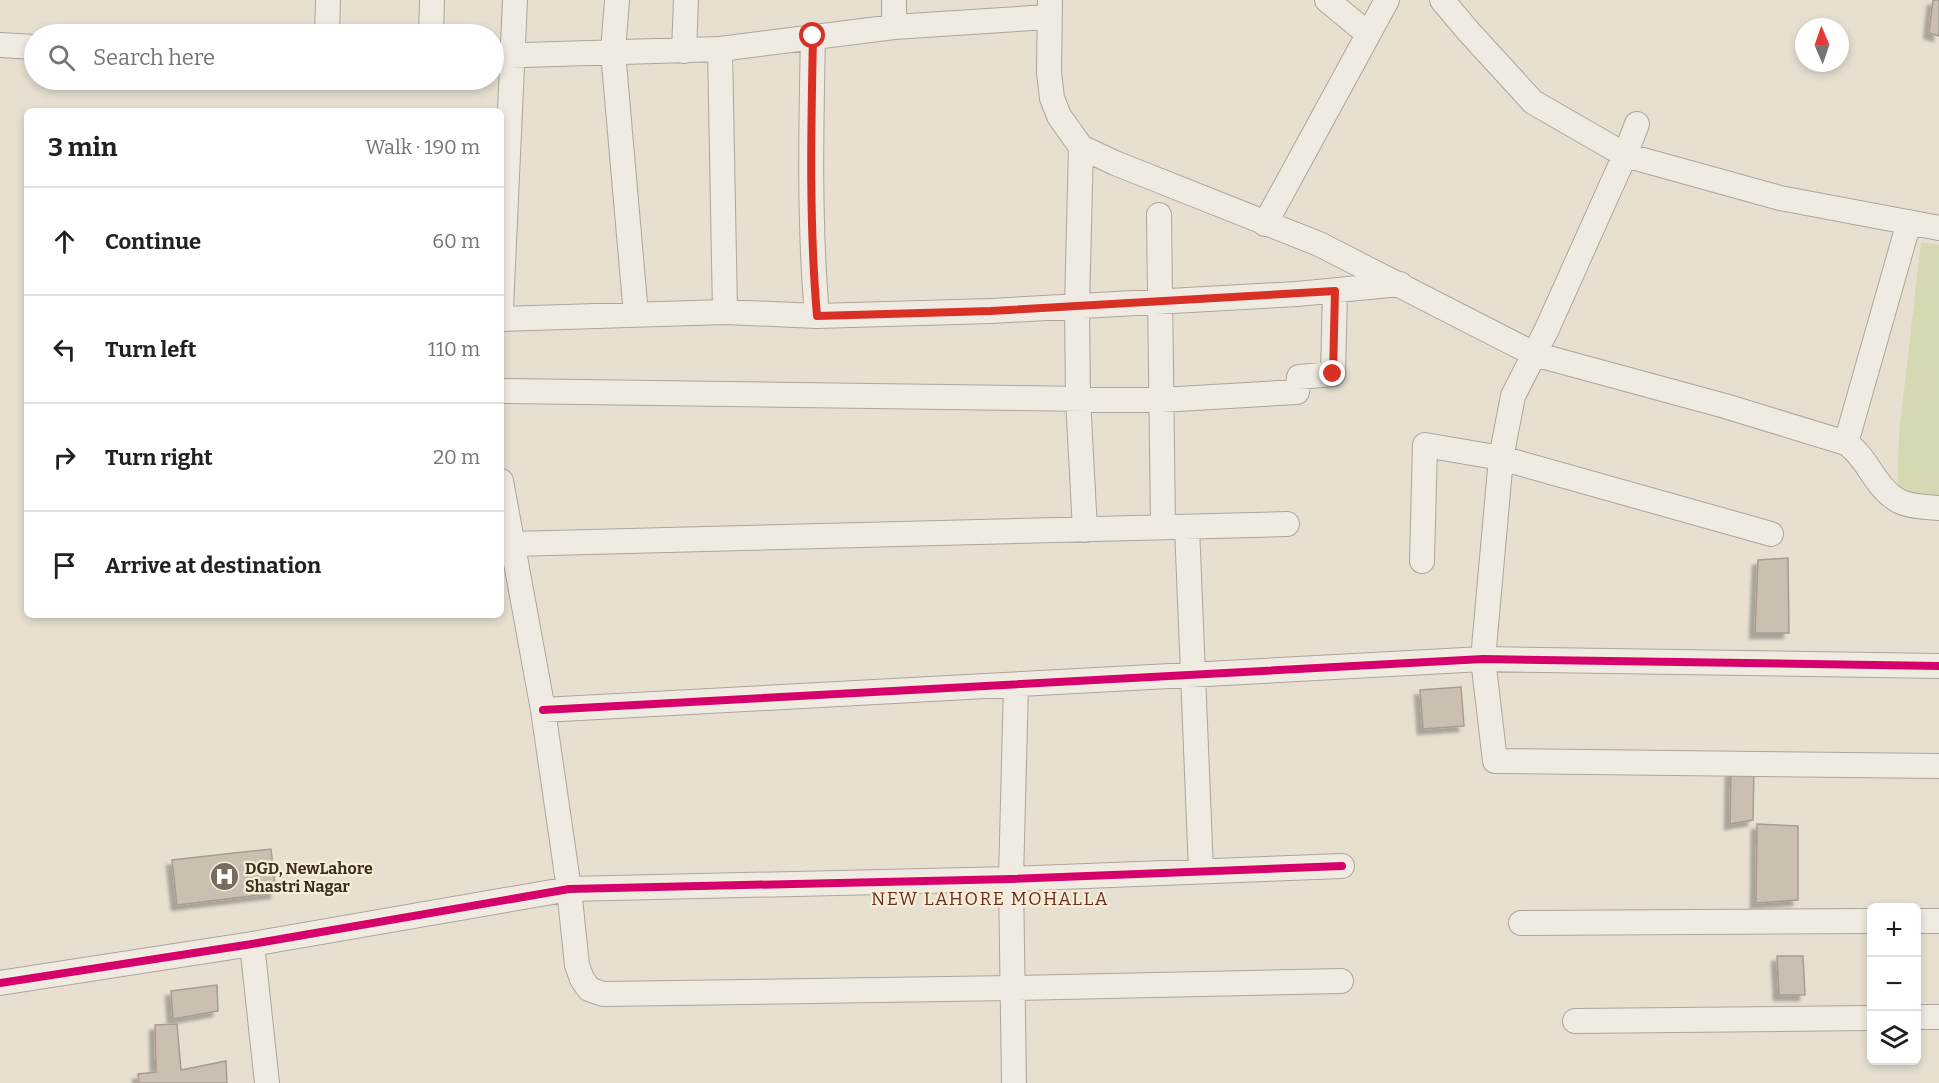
<!DOCTYPE html>
<html lang="en">
<head>
<meta charset="utf-8">
<style>
  body { margin:0; font-family:Bitter,serif; background:#f2f2f2; color:#202124 }
  .controls { position:absolute; right:18px; bottom:18px; display:grid; overflow:hidden; border-radius:9px; box-shadow:0 3px 9px #0003 }
  .controls button { width:54px; height:54px; display:grid; place-items:center; padding:0; border:0; border-bottom:2px solid #e0e0e0; background:#fff; color:#202124; font:30px sans-serif }
  .compass { position:absolute; left:1795px; top:18px; width:54px; height:54px; border-radius:50%; background:#fff; box-shadow:0 3px 9px #0003; rotate:358deg }
  .stop { position:absolute; width:18px; height:18px; margin:-14px; border:4px solid #d93025; border-radius:50%; background:#fff }
  .stop.end { background:#d93025; border-color:#fff; box-shadow:0 2px 6px #0008 }
  .list { margin:0; padding:0; list-style:none }
  h2 { display:flex; justify-content:space-between; align-items:center; height:78px; margin:0; padding:0 24px; font-size:26px }
  h2 small { font-size:20px; font-weight:400; color:#757577 }
  .list li { display:grid; grid-template-columns:39px 1fr auto; gap:18px; align-items:center; box-sizing:border-box; height:108px; padding:0 24px; border-top:2px solid #e0e0e0 }
  .list b { display:block; font-size:22px; white-space:nowrap }
  .list em { font-size:20px; font-style:normal; color:#757577 }
  .icon { flex:none; width:33px; height:33px; fill:none; stroke:currentColor; stroke-width:2; stroke-linecap:round; stroke-linejoin:round }
  .map { position:relative; flex:none; width:1939px; height:1083px; overflow:hidden }
  .search { position:absolute; background:#fff; box-shadow:0 3px 9px #0003; left:24px; top:24px; width:480px; height:66px; display:flex; align-items:center; gap:15px; box-sizing:border-box; padding:0 21px; border-radius:33px; color:#757577; font-size:22px }
  .panel { position:absolute; background:#fff; box-shadow:0 3px 9px #0003; left:24px; top:108px; width:480px; height:510px; border-radius:9px }
  .map>svg:first-child { display:block }
  .green { fill:#d6d7b3 }
  .building { fill:#cbbfb2; stroke:#a89c90; stroke-width:1.5; filter:url(#shadow) }
  .lines { fill:none; stroke-linecap:round; stroke-linejoin:round }
  .minor-casing { stroke:#ada599; stroke-width:26 }
  .minor { stroke:#efebe3; stroke-width:24 }
  .cycleway-casing { stroke:#f7eed8; stroke-width:11 }
  .cycleway { stroke:#d6006c; stroke-width:8 }
  .route { stroke:#d93025; stroke-width:8 }
  .labels { text-anchor:middle; dominant-baseline:central; stroke-width:4.5; stroke-linejoin:round; paint-order:stroke }
  .poi-label { font-size:16px; font-weight:bold; fill:#3d2e20; stroke:#f7eed8; text-anchor:start }
  .neighbourhood-label { font-size:18px; letter-spacing:1.5px; fill:#6b2e1e; stroke:#f7eed8 }
</style>
</head>
<body>
<div class="map">
<svg width="1939" height="1083" viewBox="0 0 1939 1083">
  <defs>
    <filter id="shadow"><feDropShadow dx="-5.5" dy="5.5" stdDeviation="1.5" flood-color="#0004"/></filter>
  </defs>
  <rect width="100%" height="100%" fill="#e7e0d1"/>
  <path class="green" d="M1921 242 1939 245V499L1897 494 1899 434Z"/>
  <path class="building" d="M1933 0H1939V36L1929 33Z
    M1788 558 1789 633H1755L1758 560Z
    M1461 687 1464 726 1423 729 1420 690Z
    M1754 769 1753 820 1730 824 1731 771Z
    M1757 824 1798 826V900L1756 903Z
    M271 849 276 893 177 905 172 860Z
    M1777 956H1803L1805 995H1779Z
    M217 985 218 1011 173 1019 171 991Z
    M177 1024 181 1070 226 1061 227 1083H139L138 1074 156 1072 155 1025Z"/>
  <g class="lines">
    <defs>
      <path id="minor" d="M617 0 613 52 636 315
        M894 0V27
        M1050 0 1049 72 1052 98 1059 116 1081 147 1115 163 1319 244 1534 354 1725 406 1846 443C1868 457 1876 491 1901 502 1912 507 1927 507 1939 508
        M1327 0 1368 34
        M1442 0 1469 32 1533 102 1625 155 1780 198 1939 228
        M327 34 328 0
        M431 34 432 0
        M813 36C811 130 809 223 817 316
        M0 45 34 47
        M720 49 725 312
        M684 51 686 0
        M494 56 720 49 894 27 1048 17
        M1637 124 1625 155 1547 329 1513 396 1501 458 1483 659 1495 761 1939 766
        M1081 147 1077 307 1078 399 1085 530
        M1159 215 1163 527
        M1265 224 1387 0
        M501 309 515 0
        M501 319 725 312 817 316 991 311 1297 294 1400 284
        M501 391 1161 400 1297 392 1299 377 1333 374 1335 291
        M1846 443 1909 222
        M501 481 543 710 569 889 577 965 582 979 589 989 603 994 1013 988 1341 981
        M1187 527 1201 871
        M512 544 1287 524
        M1422 561 1425 445 1501 458 1771 534
        M543 710 1483 659 1939 666
        M1916 921H1939
        M1521 923 1872 921
        M252 944 267 1083
        M0 983 252 944 569 889 1011 879 1342 866
        M1916 1017H1939
        M1575 1021 1872 1018
        M1014 1083 1011 879 1016 685"/>
    </defs>
    <use href="#minor" class="minor-casing"/>
    <use href="#minor" class="minor"/>
    <defs>
      <path id="cycleway" d="M543 710 1483 659 1939 666
        M0 983 252 944 569 889 1011 879 1342 866"/>
    </defs>
    <use href="#cycleway" class="cycleway-casing"/>
    <use href="#cycleway" class="cycleway"/>
  </g>
  <g class="lines">
    <path class="route" d="M813 36C811 130 809 223 817 316L991 311 1335 291 1333 374"/>
  </g>
  <defs>
    <symbol id="hospital-disc" viewBox="-11 -11 22 22"><circle r="9.5" fill="#786c5e" stroke="#f7eed8"/><path d="M-5-5h3v3.5h4V-5h3V5h-3V1.5h-4V5h-3Z" fill="#fff"/></symbol>
  </defs>
  <g fill-rule="evenodd">
    <use href="#hospital-disc" x="208" y="860" width="33" height="33"/>
  </g>
  <g class="labels">
    <g class="poi-label">
      <text x="245" y="868">DGD, NewLahore<tspan x="245" dy="18">Shastri Nagar</tspan></text>
    </g>
    <g class="neighbourhood-label">
      <text x="990" y="899">NEW LAHORE MOHALLA</text>
    </g>
  </g>
</svg>
<div class="controls">
<button>+</button>
<button>−</button>
<button><svg class="icon" aria-label="layers" viewBox="0 0 24 24"><path d="M12 4l9 5-9 5-9-5zM3 14l9 5 9-5"/></svg></button>
</div>
<svg class="compass" viewBox="-18 -18 36 36"><path d="M0-13l5 13h-10z" fill="#e53935"/><path d="M0 13l5-13h-10z" fill="#757577"/></svg>
<div class="stop" style="left:813px;top:36px"></div>
<div class="stop end" style="left:1333px;top:374px"></div>
<div class="search"><svg class="icon" aria-label="search" viewBox="0 0 24 24"><circle cx="10" cy="10" r="6"/><path d="M15 15l6 6"/></svg>Search here</div>
<section class="panel">
<h2>3 min<small>Walk · 190 m</small></h2>
<ul class="list">
<li><svg class="icon" aria-label="ahead" viewBox="0 0 24 24"><path d="M12 20V5M6 11l6-6 6 6"/></svg><div><b>Continue</b></div><em>60 m</em></li>
<li><svg class="icon" aria-label="left" viewBox="0 0 24 24"><path d="M17 20v-9H6M10 6l-5 5 5 5"/></svg><div><b>Turn left</b></div><em>110 m</em></li>
<li><svg class="icon" aria-label="right" viewBox="0 0 24 24"><path d="M7 20v-9h11M14 6l5 5-5 5"/></svg><div><b>Turn right</b></div><em>20 m</em></li>
<li><svg class="icon" aria-label="arrive" viewBox="0 0 24 24"><path d="M6 21V4h12l-3 4 3 4H6"/></svg><div><b>Arrive at destination</b></div></li>
</ul>
</section>
</div>
</body>
</html>
